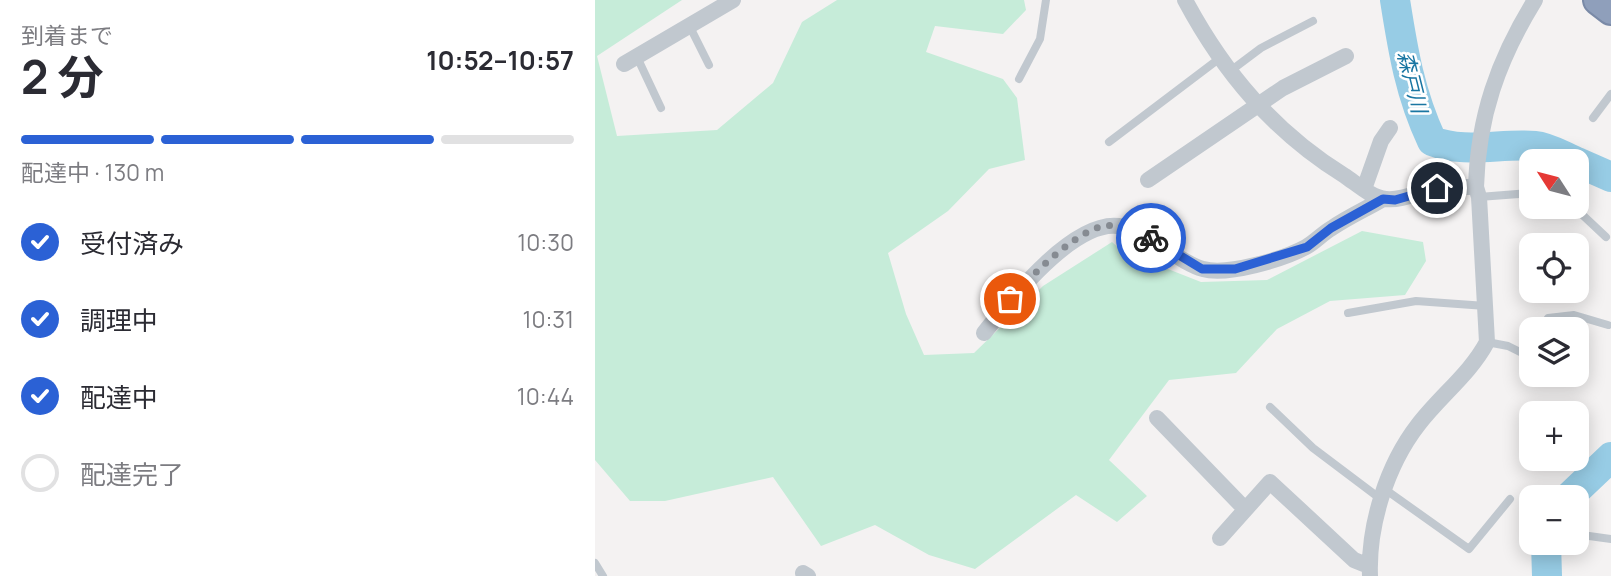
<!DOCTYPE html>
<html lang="ja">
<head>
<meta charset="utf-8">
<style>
  body { margin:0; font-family:Manrope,"Noto Sans JP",sans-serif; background:#f7f7f7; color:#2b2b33; height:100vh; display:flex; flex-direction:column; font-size:26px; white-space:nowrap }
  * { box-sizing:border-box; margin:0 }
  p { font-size:23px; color:#7c7c81 }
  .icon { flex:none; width:38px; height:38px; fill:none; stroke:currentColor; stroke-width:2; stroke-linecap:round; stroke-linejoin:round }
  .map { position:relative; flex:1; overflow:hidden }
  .details { display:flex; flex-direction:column; background:#fff; width:595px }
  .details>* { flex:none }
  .needle { width:46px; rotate:306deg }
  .buttons { position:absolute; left:924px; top:149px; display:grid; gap:14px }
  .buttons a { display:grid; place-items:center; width:70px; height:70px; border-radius:14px; background:#fff; box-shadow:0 4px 18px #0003; font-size:35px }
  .pin { position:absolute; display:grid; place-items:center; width:60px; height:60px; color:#fff; margin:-30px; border:4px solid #fff; border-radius:50%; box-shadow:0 2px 7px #0007 }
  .courier { position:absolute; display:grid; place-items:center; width:70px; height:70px; margin:-35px; border:5px solid #2b61d5; border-radius:50%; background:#fff; color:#222; box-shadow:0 2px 9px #0007 }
  .summary em { font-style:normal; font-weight:700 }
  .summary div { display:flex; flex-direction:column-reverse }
  .summary { display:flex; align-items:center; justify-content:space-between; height:119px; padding:0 21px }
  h1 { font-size:46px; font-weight:700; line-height:52px }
  .bar { display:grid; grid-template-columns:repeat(4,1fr); gap:10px 7px; align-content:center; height:84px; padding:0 21px }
  .bar i { height:9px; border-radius:5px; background:#e1e1e2 }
  .bar .on { background:#2b61d5 }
  .bar p { grid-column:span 4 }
  ol { padding:0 21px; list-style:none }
  li { display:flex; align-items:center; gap:21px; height:77px }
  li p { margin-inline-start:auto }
  li .icon { padding:7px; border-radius:50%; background:#2b61d5; color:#fff; stroke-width:4 }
  li:last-child { color:#7c7c81 }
  li i { width:38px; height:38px; border:4px solid #e1e1e2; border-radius:50% }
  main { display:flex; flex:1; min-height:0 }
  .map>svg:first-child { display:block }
  .green { fill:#c6ecd9 }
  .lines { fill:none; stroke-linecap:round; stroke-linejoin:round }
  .river { stroke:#97cce5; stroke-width:30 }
  .highway-casing { stroke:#7a8aa7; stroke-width:32 }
  .lane { stroke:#c1c8cf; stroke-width:8 }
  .street { stroke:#c1c8cf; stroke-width:16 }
  .highway { stroke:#8f9fbb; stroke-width:28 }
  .done { stroke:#868b92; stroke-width:7; stroke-dasharray:0 12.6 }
  .route { stroke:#2b61d5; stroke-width:9 }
  .labels { text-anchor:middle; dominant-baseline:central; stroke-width:5; stroke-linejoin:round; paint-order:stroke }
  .water-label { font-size:21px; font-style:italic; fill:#1a76a2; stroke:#fff }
</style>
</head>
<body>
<main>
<section class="details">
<div class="summary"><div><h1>2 分</h1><p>到着まで</p></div><em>10:52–10:57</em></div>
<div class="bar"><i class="on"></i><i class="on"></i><i class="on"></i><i></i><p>配達中 · 130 m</p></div>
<ol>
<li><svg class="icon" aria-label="check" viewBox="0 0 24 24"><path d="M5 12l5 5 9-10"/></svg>受付済み<p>10:30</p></li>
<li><svg class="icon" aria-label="check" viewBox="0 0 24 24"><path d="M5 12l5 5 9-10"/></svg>調理中<p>10:31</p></li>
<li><svg class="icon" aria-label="check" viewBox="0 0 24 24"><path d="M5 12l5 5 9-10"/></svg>配達中<p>10:44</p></li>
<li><i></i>配達完了</li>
</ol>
</section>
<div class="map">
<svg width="1016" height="576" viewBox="0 0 1016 576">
  <rect width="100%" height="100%" fill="#f4f2f2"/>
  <path class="green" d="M0,0H87L2,56L22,136L122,130L178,83L207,22L242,0H429L431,10L408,34L340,26L331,52L408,79L422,98L430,160L394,169L353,211L293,253L311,314L329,355L379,353L448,286L517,242L527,251L606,282L672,280L767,231L828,242L831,261L810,295L735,301L682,329L641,373L574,380L514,460L552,496L522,522L481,495L380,569L334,555L280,525L226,546L178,477L70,501H35L0,460Z"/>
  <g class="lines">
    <path class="river" d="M800,0C808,51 815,94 837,141C870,154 906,143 940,146C953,147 968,156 980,161
      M982,162L1016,177
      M974,497L1016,457
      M951,542L952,576"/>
    <defs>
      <path id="highway" d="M1003,0L1016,10"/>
    </defs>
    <use href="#highway" class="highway-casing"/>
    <path class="lane" d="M95,27L114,65
      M42,57L66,108
      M634,72L666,48L718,21
      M424,79L445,39L451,0
      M998,118L1016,94
      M514,142L625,58
      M884,197L936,193
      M978,206L1011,237
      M753,313L821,301L891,306
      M945,329L953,318L979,315L1013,325
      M892,342L913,346L927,353L936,341
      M675,407L718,448L787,500
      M791,490L874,549L915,499
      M987,535L1016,539
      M0,563L8,576"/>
    <path class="street" d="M590,0C629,73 679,132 750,176C762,184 777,198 791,199C809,201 826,190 843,188C856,186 869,187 881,187C883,117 903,60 940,0
      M29,64L138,0
      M553,180L688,88L751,56
      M769,189L786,141L795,128
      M389,333C414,301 482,215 528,227C558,234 584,263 608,269C632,276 689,259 711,247C720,242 728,233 737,228C753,217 771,209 788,199
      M562,418L650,509
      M625,538L675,482L759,560L774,566
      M208,573L213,576
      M775,576C773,525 792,465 823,425C845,396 875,374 892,342L884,197L881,187"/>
    <use href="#highway" class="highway"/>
  </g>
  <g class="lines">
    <path class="done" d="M415,299C436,276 475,237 504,227C521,222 541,230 556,238"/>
    <path class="route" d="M556,238L607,269H640L712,247L736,228L788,199L800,200L842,188"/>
  </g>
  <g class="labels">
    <g class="water-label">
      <text transform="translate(818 82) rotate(76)">森戸川</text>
    </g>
  </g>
</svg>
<div class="buttons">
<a><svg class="needle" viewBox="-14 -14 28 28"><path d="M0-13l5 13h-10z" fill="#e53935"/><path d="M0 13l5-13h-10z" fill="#7c7c81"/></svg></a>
<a><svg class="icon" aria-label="locate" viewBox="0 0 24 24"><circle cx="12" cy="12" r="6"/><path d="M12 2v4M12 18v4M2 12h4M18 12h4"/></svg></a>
<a><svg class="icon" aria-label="layers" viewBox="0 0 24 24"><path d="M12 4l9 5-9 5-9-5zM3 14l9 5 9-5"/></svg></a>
<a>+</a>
<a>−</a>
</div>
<div class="pin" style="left:415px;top:299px;background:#ea580c"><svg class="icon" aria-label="bag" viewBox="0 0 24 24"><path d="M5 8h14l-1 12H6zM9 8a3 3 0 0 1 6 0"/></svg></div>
<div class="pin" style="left:842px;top:188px;background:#1f2937"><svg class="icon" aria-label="home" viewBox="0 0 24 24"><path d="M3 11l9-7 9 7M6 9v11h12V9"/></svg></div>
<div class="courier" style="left:556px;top:238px"><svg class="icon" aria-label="bike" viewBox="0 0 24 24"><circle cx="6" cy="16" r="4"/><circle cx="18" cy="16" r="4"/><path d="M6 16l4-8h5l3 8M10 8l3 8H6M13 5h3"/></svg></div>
</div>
</main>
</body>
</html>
